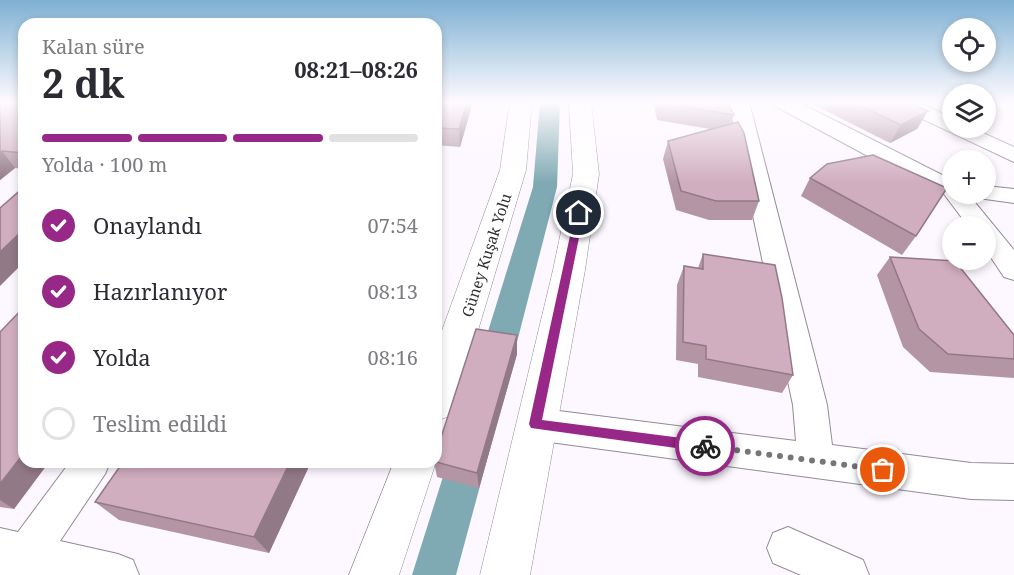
<!DOCTYPE html>
<html lang="tr">
<head>
<meta charset="utf-8">
<style>
  body { margin:0; font-family:"Noto Serif",serif; background:#f2f2f3; color:#2b2b33; height:100vh; display:flex; flex-direction:column; font-size:22px; white-space:nowrap }
  * { box-sizing:border-box; margin:0 }
  p { font-size:20px; color:#7c7c81 }
  .icon { flex:none; width:33px; height:33px; fill:none; stroke:currentColor; stroke-width:2; stroke-linecap:round; stroke-linejoin:round }
  .map { position:relative; flex:1; overflow:hidden }
  .drawer { position:absolute; left:18px; top:18px; width:424px; height:450px; display:flex; flex-direction:column; background:#fff; border-radius:18px; box-shadow:0 3px 9px #0003 }
  .drawer>* { flex:none }
  .fabs { position:absolute; left:942px; top:18px; display:grid; gap:12px }
  .fabs a { display:grid; place-items:center; width:54px; height:54px; border-radius:50%; background:#fff; box-shadow:0 3px 9px #0003; font-size:30px }
  .pin { position:absolute; display:grid; place-items:center; width:51px; height:51px; color:#fff; margin:-26px; border:3px solid #fff; border-radius:50%; box-shadow:0 2px 6px #0007 }
  .courier { position:absolute; display:grid; place-items:center; width:60px; height:60px; margin:-30px; border:4px solid #982887; border-radius:50%; background:#fff; color:#222; box-shadow:0 2px 8px #0007 }
  .summary em { font-style:normal; font-weight:700 }
  .summary div { display:flex; flex-direction:column-reverse }
  .summary { display:flex; align-items:center; justify-content:space-between; height:102px; padding:0 24px }
  h1 { font-size:39px; font-weight:700; line-height:45px }
  .bar { display:grid; grid-template-columns:repeat(4,1fr); gap:9px 6px; align-content:center; height:72px; padding:0 24px }
  .bar i { height:8px; border-radius:4px; background:#e1e1e2 }
  .bar .on { background:#982887 }
  .bar p { grid-column:span 4 }
  ol { padding:0 24px; list-style:none }
  li { display:flex; align-items:center; gap:18px; height:66px }
  li p { margin-inline-start:auto }
  li .icon { padding:6px; border-radius:50%; background:#982887; color:#fff; stroke-width:4 }
  li:last-child { color:#7c7c81 }
  li i { width:33px; height:33px; border:3px solid #e1e1e2; border-radius:50% }
  .map>svg:first-child { display:block }
  .lines { fill:none; stroke-linecap:round; stroke-linejoin:round }
  .canal { fill:#7fa9b3; fill-rule:evenodd }
  .minor-casing { stroke:#938a96; stroke-width:2 }
  .major-casing { stroke:#938a96; stroke-width:1 }
  .minor { fill:#fff; fill-rule:evenodd }
  .major { fill:#fff; fill-rule:evenodd }
  .wall { fill:#b395a4 }
  .shaded-wall { fill:#927986 }
  .building { fill:#d0adbf; stroke:#927986; stroke-width:1.5 }
  .route { fill:#982887 }
  .done { stroke:#78747a; stroke-width:6; stroke-dasharray:0 10.8 }
  .labels { text-anchor:middle; dominant-baseline:central; stroke-width:4.5; stroke-linejoin:round; paint-order:stroke }
  .street-label { font-size:15px; fill:#312e33; stroke:#fff }
</style>
</head>
<body>
<div class="map">
<svg width="1014" height="575" viewBox="0 0 1014 575">
  <rect width="100%" height="100%" fill="#fdf7ff"/>
  <g class="lines">
    <path class="canal" d="M540,102H560L557,187L509,373L504,383L492,387L480,383L475,373L533,187Z
      M472,427L485,433L491,445L456,575H412L453,445L459,433Z"/>
    <defs>
      <path id="minor" d="M729,102H749L827,405L832,445L971,463L1014,464V500L971,499L535,440L523,435L517,424L523,413L535,408L796,441L793,405Z
        M772,102H798L952,180V194H968L1014,250V280L1004,277L986,250V226H968L944,194L903,175L775,106Z
        M892,102H918L952,118V128H972L1014,147V162L895,106Z
        M986,186L1014,189V203L978,198L974,194H986Z
        M70,462H110L105,474L60,541L118,554L133,560L139,575H0V528L18,532Z
        M788,527L863,560L869,575H801L773,563L767,548L773,533Z"/>
      <path id="major" d="M510,102H532L526,170L456,404L450,416L436,421V347L500,170Z
        M569,102H591L599,174L585,270L530,575H480L553,270L573,174Z
        M394,462H436L399,575H349Z"/>
    </defs>
    <use href="#minor" class="minor-casing"/>
    <use href="#major" class="major-casing"/>
    <use href="#minor" class="minor"/>
    <use href="#major" class="major"/>
  </g>
  <path class="wall" d="M0,102H24V169L15,168L0,180Z
    M436,102L471,109L460,147L436,145Z
    M653,102H727L734,115L731,124L759,201L752,220H709L676,210L663,159L668,141L710,129L657,120Z
    M808,102H909L928,111L917,129L890,143Z
    M810,178L916,236L902,255L801,196Z
    M703,254L793,375L782,393L698,377V364L676,360L677,285L684,266L698,268Z
    M890,257L1014,335V378L930,372L903,347L877,275Z
    M0,332L24,462H49L14,509L0,507Z
    M517,335V354L479,488L437,477L434,462H436Z
    M311,462L269,553L119,520L95,502Z"/>
  <path class="shaded-wall" d="M467,102H471V109L460,147L459,129Z
    M928,111L917,129L890,143L901,125Z
    M2,151L15,168L0,180V153Z
    M24,229V262L0,286V252Z
    M517,335V354L479,488L477,473Z
    M24,453V462H49L14,509L0,500V484Z
    M290,462H311L269,553L254,537Z"/>
  <path class="building" d="M0,102H24V153L2,151L0,153Z
    M436,102H467L459,129L436,128Z
    M661,102H727L734,115L661,103Z
    M852,102H909L928,111L901,125Z
    M738,122L744,133L759,201H716L681,191L668,141Z
    M873,155L947,188L916,236L810,178L827,164Z
    M24,187V229L0,252V208Z
    M703,254L775,265L782,298L793,375L706,359V346L683,342L684,266L703,269Z
    M890,257L955,261L1014,335V359L948,354L919,329Z
    M24,307V453L0,484V332Z
    M476,329L517,335L477,473L436,462V453Z
    M123,462H290L254,537L95,502Z"/>
  <linearGradient id="sky" x2="0" y2="1"><stop stop-color="#7eb0d3"/><stop offset="0.56" stop-color="#fefbff"/><stop offset="1" stop-color="#fefbff" stop-opacity="0"/></linearGradient>
  <rect width="1014" height="183" fill="url(#sky)"/>
  <path class="route" d="M579,210L584,213L542,420L705,441L711,446L709,450L705,452L531,428L529,424L575,213Z"/>
  <g class="lines">
    <path class="done" d="M705,446L883,470"/>
  </g>
  <g class="labels">
    <g class="street-label">
      <text transform="translate(486 255) rotate(-72)">Güney Kuşak Yolu</text>
    </g>
  </g>
</svg>
<div class="fabs">
<a><svg class="icon" aria-label="locate" viewBox="0 0 24 24"><circle cx="12" cy="12" r="6"/><path d="M12 2v4M12 18v4M2 12h4M18 12h4"/></svg></a>
<a><svg class="icon" aria-label="layers" viewBox="0 0 24 24"><path d="M12 4l9 5-9 5-9-5zM3 14l9 5 9-5"/></svg></a>
<a>+</a>
<a>−</a>
</div>
<div class="pin" style="left:883px;top:470px;background:#ea580c"><svg class="icon" aria-label="bag" viewBox="0 0 24 24"><path d="M5 8h14l-1 12H6zM9 8a3 3 0 0 1 6 0"/></svg></div>
<div class="pin" style="left:579px;top:213px;background:#1f2937"><svg class="icon" aria-label="home" viewBox="0 0 24 24"><path d="M3 11l9-7 9 7M6 9v11h12V9"/></svg></div>
<div class="courier" style="left:705px;top:446px"><svg class="icon" aria-label="bike" viewBox="0 0 24 24"><circle cx="6" cy="16" r="4"/><circle cx="18" cy="16" r="4"/><path d="M6 16l4-8h5l3 8M10 8l3 8H6M13 5h3"/></svg></div>
<section class="drawer">
<div class="summary"><div><h1>2 dk</h1><p>Kalan süre</p></div><em>08:21–08:26</em></div>
<div class="bar"><i class="on"></i><i class="on"></i><i class="on"></i><i></i><p>Yolda · 100 m</p></div>
<ol>
<li><svg class="icon" aria-label="check" viewBox="0 0 24 24"><path d="M5 12l5 5 9-10"/></svg>Onaylandı<p>07:54</p></li>
<li><svg class="icon" aria-label="check" viewBox="0 0 24 24"><path d="M5 12l5 5 9-10"/></svg>Hazırlanıyor<p>08:13</p></li>
<li><svg class="icon" aria-label="check" viewBox="0 0 24 24"><path d="M5 12l5 5 9-10"/></svg>Yolda<p>08:16</p></li>
<li><i></i>Teslim edildi</li>
</ol>
</section>
</div>
</body>
</html>
